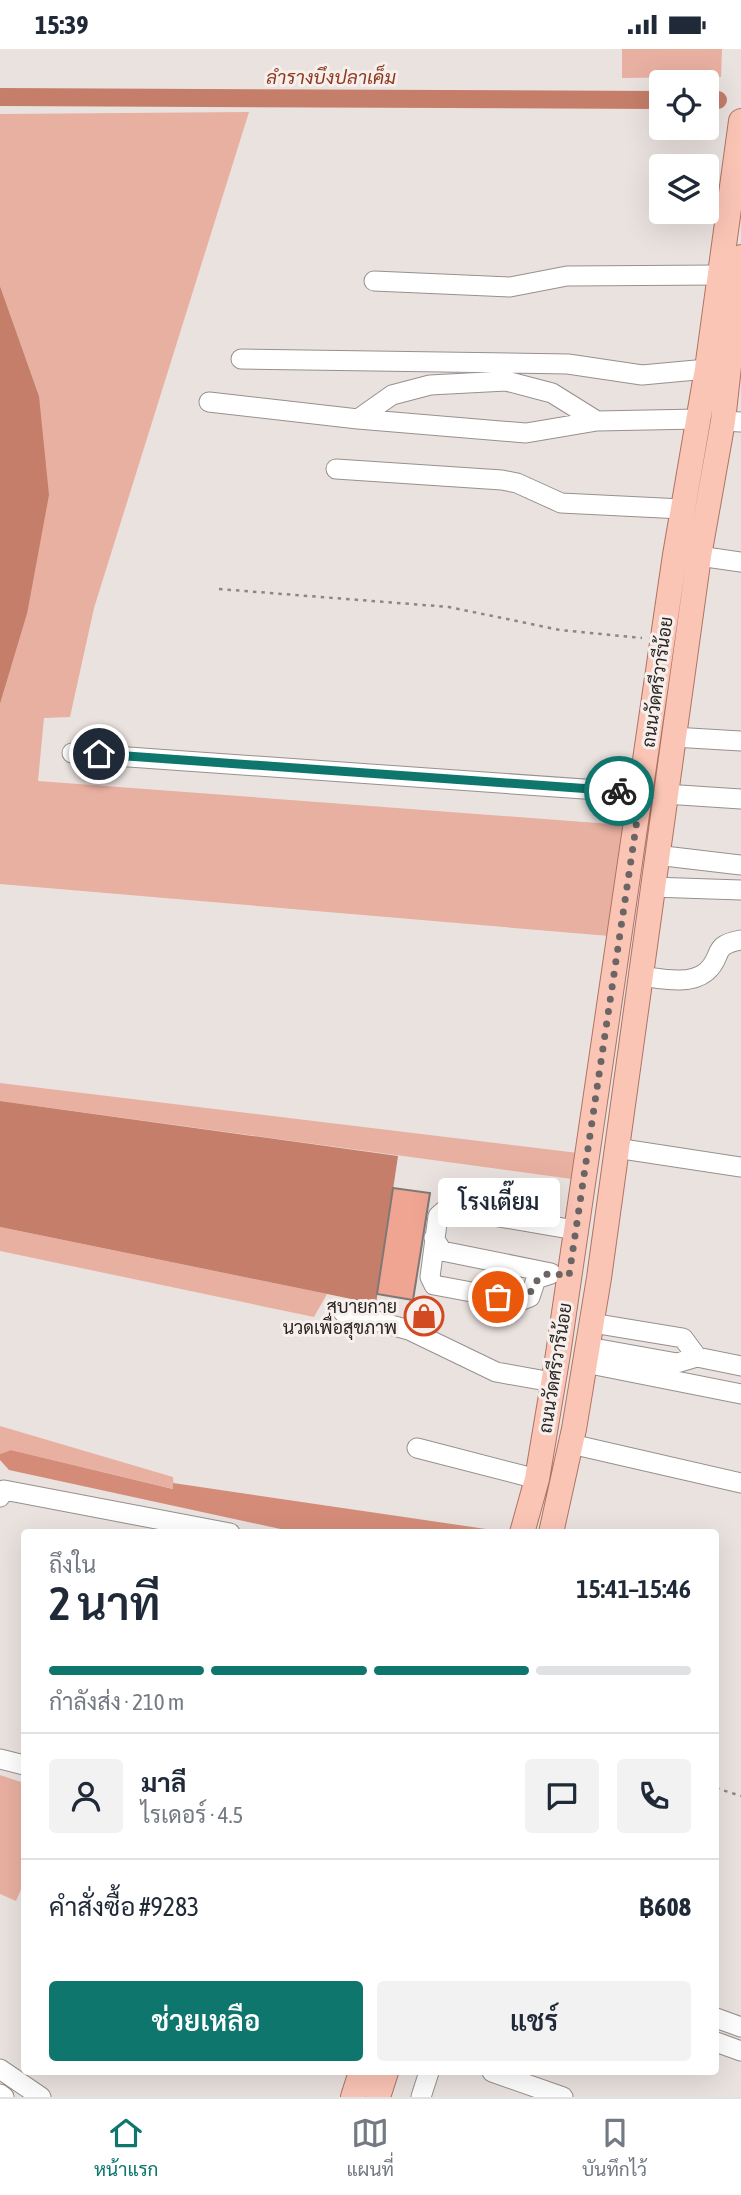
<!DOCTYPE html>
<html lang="th">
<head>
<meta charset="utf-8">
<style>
  body { margin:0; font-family:"Asap Condensed",Sarabun,sans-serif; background:#f2f2f3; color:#1f2937; height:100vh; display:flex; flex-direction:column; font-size:26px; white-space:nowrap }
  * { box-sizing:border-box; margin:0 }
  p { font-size:23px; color:#747a83 }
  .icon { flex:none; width:38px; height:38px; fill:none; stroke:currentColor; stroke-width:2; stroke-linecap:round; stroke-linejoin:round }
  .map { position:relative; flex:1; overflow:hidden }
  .drawer { position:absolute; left:21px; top:1480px; width:698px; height:546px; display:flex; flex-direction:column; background:#fff; border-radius:7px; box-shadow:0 7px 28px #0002 }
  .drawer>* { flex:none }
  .fabs { position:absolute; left:649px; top:21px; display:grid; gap:14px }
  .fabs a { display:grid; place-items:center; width:70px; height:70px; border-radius:7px; background:#fff; box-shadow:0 7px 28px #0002; font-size:35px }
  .pin { position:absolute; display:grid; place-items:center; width:60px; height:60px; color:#fff; margin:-30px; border:4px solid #fff; border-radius:50%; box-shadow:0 2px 7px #0007 }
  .courier { position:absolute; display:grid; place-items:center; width:70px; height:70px; margin:-35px; border:5px solid #0f766e; border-radius:50%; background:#fff; color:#222; box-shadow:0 2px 9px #0007 }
  .bubble { position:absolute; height:49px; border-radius:7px; background:#fff; box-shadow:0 7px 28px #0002; font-size:23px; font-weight:600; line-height:49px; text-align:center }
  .overview em { font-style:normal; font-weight:600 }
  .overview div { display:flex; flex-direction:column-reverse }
  .overview { display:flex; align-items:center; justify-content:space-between; height:119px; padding:0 28px }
  h1 { font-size:46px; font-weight:600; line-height:52px }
  .bar { display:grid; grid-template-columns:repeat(4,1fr); gap:10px 7px; align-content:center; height:84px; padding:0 28px }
  .bar i { height:9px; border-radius:5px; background:#e0e1e3 }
  .bar .on { background:#0f766e }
  .bar p { grid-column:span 4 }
  .line { display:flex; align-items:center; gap:18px; padding:0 28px; border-top:2px solid #e0e1e3 }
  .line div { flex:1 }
  .round { display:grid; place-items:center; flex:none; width:74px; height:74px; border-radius:7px; background:#f2f2f3 }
  .primary-button { display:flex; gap:14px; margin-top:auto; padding:14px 28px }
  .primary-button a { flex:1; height:80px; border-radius:7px; background:#0f766e; color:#fff; font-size:28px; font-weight:600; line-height:80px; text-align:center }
  .primary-button a+a { background:#f2f2f3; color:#1f2937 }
  .status { display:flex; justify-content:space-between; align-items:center; height:49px; padding:0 35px; background:#fff; direction:ltr }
  .status svg { height:19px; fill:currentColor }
  .tab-bar { display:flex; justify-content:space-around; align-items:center; height:98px; border-top:2px solid #e0e1e3; background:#fff; font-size:19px; color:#747a83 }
  .tab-bar a { display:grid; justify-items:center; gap:4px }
  .tab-bar .on { color:#0f766e }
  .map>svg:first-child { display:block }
  .green { fill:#e8b0a1 }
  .forest { fill:#d48c79 }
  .water { fill:#c57e6a }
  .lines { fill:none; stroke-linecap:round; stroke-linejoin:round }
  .canal { stroke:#c57e6a; stroke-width:18 }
  .building { fill:#efa591; stroke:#807876; stroke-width:2 }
  .minor-casing { stroke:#97908d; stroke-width:21 }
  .major-casing { stroke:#af7363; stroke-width:26 }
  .path { stroke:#8c8684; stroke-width:2.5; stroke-dasharray:3.5 5; stroke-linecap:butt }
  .minor { stroke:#fff; stroke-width:19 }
  .major { stroke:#fbc5b6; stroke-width:24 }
  .done { stroke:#6b6665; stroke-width:7; stroke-dasharray:0 12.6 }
  .route { stroke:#0f766e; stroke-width:9 }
  .labels { text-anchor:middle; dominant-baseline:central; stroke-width:6; stroke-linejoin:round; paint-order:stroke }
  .street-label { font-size:18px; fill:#272423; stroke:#f7efec }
  .poi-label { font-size:18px; fill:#272423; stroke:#f7efec; text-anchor:end }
  .water-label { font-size:19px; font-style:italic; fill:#8e3820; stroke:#f7efec }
</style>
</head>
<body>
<div class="status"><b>15:39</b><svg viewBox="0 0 49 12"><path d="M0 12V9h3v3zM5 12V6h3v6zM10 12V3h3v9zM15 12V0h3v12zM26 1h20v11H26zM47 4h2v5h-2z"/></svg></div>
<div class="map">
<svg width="741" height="2048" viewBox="0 0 741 2048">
  <rect width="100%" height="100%" fill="#eae2df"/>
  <path class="green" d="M622,0H722L721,28L622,29Z
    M249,63L94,559L70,668L44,669L38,732L624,776L609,887L0,835V655L27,565L39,347L0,237V65Z
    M0,1034L578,1104L572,1130L0,1052Z
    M0,1178L327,1245L314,1268L0,1202Z
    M0,1377L173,1428L174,1440L11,1401L0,1405Z
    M0,1726L24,1734V1834L16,1852L0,1845Z"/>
  <path class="forest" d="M11,1401L173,1440V1434L513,1484H299L9,1421L0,1411V1405Z"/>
  <path class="water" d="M0,237L39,347L49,446L27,565L0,655Z
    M0,1052L398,1107L376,1255L0,1178Z"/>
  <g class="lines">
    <path class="canal" d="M0,48L662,51
      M707,51H718"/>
  </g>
  <path class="building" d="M393,1139L430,1144L413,1251L377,1245Z"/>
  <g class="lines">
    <defs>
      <path id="minor" d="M374,232L510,238L567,227L719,226
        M241,310L568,315L642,326L707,320
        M209,353L358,370L526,384L597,372L698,370
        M358,370L392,346L430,336L506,332L552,344L597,372
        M723,372L741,373
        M336,420L502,431L517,434L561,454L682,460
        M699,507L741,513
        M673,688L741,692
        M72,704L641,744
        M665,745L741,750
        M656,806L741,816
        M651,838L741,841
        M639,927C658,929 689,937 706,923C724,908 710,896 741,891
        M616,1099L741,1118
        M434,1189L442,1202L551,1224
        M551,1225L536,1230L530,1248L520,1252L434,1236L430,1228L438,1167L445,1161L453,1160L575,1181
        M343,1263L409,1281L496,1323L552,1333
        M592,1274L683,1289L697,1308
        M588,1298L677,1314L697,1308L741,1317
        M585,1314L741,1345
        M571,1395L741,1434
        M417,1399L537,1430
        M0,1448L4,1441L230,1484
        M0,1710L24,1716
        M716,1969L741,1978
        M716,1993L741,2002
        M0,2020L41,2048
        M492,2023L563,2048
        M0,2045L4,2048
        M421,2048L429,2023"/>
      <path id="major" d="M522,1484L537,1430L558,1305L675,506L707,320L741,72
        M551,1484L574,1380L599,1229L699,507L723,372L741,208
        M353,2048L361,2023
        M378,2048L386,2023"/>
    </defs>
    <use href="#minor" class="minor-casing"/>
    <use href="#major" class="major-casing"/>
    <path class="path" d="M219,540L449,558L560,581L642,589
      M716,1739L741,1747"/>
    <use href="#minor" class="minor"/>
    <use href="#major" class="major"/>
  </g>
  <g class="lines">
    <path class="done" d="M498,1248L526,1251L539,1228L551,1224L569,1227L641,744L619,742"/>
    <path class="route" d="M99,705L619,742"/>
  </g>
  <defs>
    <symbol id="shop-ring" viewBox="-11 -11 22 22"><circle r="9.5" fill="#f7efec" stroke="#d24a22" stroke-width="1.5"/><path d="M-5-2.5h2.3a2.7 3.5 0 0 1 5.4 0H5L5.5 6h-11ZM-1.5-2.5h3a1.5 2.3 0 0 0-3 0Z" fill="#d24a22"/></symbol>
  </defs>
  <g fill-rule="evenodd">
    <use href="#shop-ring" x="402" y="1245" width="44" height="44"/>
  </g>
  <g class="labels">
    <g class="street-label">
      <text transform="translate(657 633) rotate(-82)">ถนนวัดศรีวารีน้อย</text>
      <text transform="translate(555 1319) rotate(-81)">ถนนวัดศรีวารีน้อย</text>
    </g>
    <g class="poi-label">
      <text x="397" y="1257">สบายกาย<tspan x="397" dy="21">นวดเพื่อสุขภาพ</tspan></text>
    </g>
    <g class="water-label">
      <text x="331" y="28">ลำรางบึงปลาเค็ม</text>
    </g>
  </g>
</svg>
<div class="fabs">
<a><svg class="icon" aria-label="locate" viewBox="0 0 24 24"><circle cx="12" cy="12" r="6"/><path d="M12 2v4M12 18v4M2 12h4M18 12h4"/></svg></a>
<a><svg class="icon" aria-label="layers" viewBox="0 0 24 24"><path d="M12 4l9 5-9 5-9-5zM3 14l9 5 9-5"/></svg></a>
</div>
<div class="pin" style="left:498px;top:1248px;background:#ea580c"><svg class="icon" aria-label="bag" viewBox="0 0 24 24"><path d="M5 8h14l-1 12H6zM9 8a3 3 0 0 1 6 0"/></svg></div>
<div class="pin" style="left:99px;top:705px;background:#1f2937"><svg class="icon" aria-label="home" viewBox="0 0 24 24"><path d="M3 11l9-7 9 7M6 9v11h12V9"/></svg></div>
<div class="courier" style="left:619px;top:742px"><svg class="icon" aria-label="bike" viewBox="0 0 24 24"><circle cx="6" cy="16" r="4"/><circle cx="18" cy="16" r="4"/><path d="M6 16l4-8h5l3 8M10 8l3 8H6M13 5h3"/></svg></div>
<div class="bubble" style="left:438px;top:1129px;width:122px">โรงเตี๊ยม</div>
<section class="drawer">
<div class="overview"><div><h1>2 นาที</h1><p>ถึงใน</p></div><em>15:41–15:46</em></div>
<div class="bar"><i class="on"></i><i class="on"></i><i class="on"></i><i></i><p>กำลังส่ง · 210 m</p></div>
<div class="line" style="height:126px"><a class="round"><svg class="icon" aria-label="person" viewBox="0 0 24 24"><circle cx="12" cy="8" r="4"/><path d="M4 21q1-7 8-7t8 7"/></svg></a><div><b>มาลี</b><p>ไรเดอร์ · 4.5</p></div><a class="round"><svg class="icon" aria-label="chat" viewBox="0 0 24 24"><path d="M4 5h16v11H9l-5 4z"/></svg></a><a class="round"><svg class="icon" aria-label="phone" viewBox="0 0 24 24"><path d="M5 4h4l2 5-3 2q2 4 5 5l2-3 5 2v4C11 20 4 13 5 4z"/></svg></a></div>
<div class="line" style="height:91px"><div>คำสั่งซื้อ #9283</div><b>฿608</b></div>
<div class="primary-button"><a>ช่วยเหลือ</a><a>แชร์</a></div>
</section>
</div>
<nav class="tab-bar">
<a class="on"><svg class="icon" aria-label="home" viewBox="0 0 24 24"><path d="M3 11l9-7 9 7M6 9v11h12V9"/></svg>หน้าแรก</a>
<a><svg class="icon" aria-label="map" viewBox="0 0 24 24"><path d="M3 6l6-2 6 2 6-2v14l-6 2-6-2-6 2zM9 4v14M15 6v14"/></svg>แผนที่</a>
<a><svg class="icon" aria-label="saved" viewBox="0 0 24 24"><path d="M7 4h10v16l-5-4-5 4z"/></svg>บันทึกไว้</a>
</nav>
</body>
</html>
